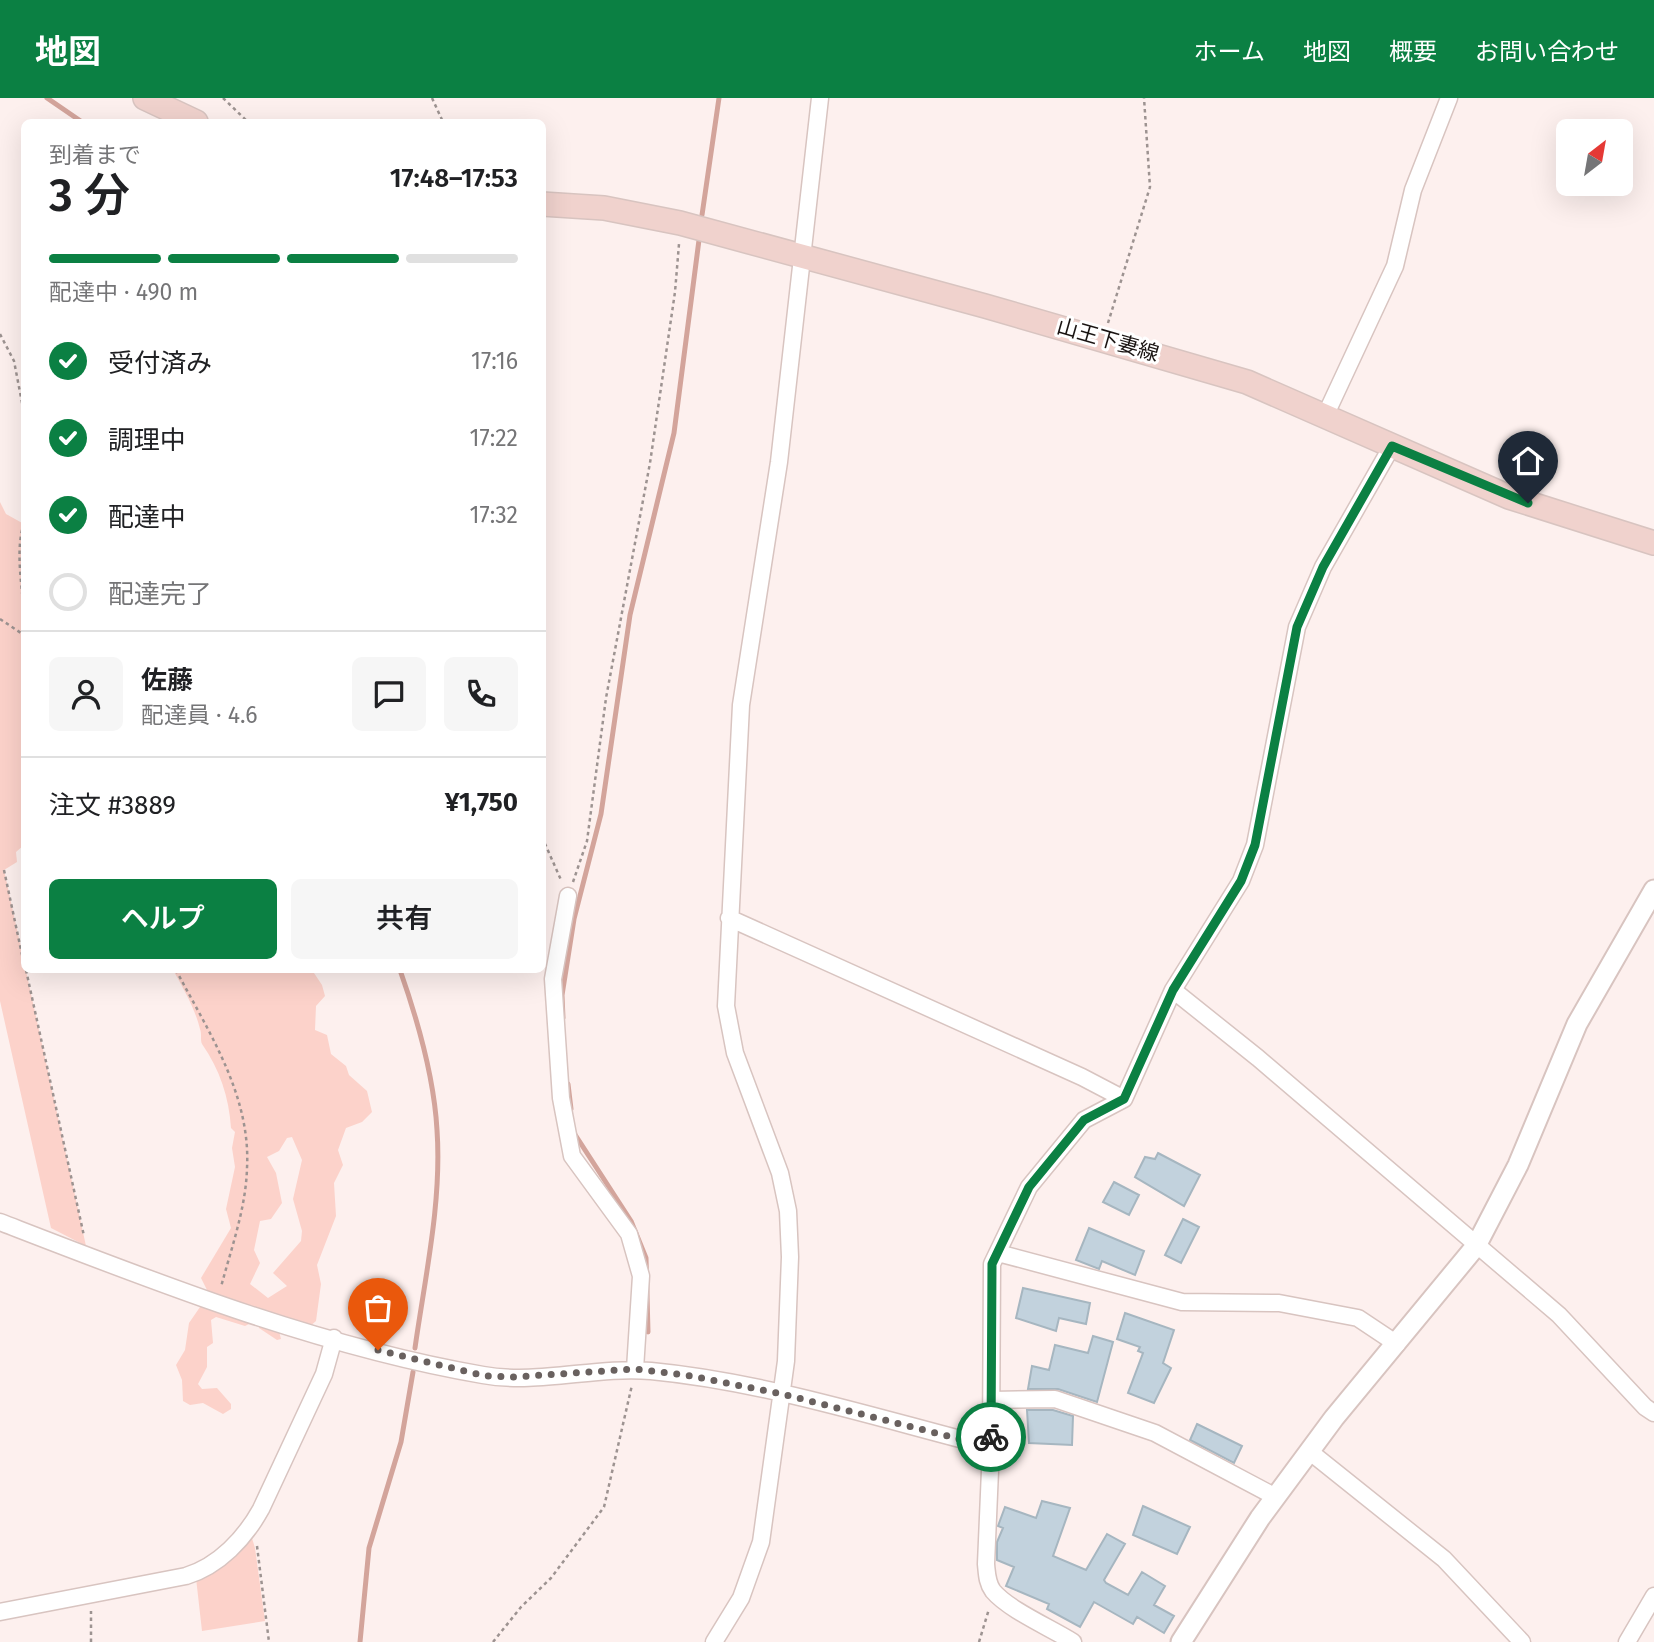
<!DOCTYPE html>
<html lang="ja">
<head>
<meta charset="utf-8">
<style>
  body { margin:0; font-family:"Fira Sans","Noto Sans JP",sans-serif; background:#f6f6f6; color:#202124; height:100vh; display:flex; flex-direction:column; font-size:26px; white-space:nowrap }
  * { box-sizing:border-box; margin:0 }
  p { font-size:23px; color:#757577 }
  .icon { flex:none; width:38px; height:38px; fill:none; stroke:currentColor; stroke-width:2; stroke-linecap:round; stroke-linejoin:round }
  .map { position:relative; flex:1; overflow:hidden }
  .sheet { position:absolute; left:21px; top:21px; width:525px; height:854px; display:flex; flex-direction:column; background:#fff; border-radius:10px; box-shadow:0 7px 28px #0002 }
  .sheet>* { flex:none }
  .needle { width:46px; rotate:31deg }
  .fabs { position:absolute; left:1556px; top:21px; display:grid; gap:14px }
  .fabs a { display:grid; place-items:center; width:77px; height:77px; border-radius:10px; background:#fff; box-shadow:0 7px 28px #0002; font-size:35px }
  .pin { position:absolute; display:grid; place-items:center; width:60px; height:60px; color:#fff; margin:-72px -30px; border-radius:50% 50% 50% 0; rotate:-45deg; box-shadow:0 0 7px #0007 }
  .pin .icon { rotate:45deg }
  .courier { position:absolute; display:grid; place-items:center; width:70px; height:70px; margin:-35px; border:5px solid #0b8043; border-radius:50%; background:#fff; color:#222; box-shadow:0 2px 9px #0007 }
  .overview em { font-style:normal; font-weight:600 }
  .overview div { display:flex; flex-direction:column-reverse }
  .overview { display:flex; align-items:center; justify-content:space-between; height:119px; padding:0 28px }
  h1 { font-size:46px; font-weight:600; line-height:52px }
  .bar { display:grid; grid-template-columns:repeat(4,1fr); gap:10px 7px; align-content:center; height:84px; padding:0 28px }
  .bar i { height:9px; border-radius:5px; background:#e0e0e0 }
  .bar .current { background:#0b8043 }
  .bar p { grid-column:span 4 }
  .line { display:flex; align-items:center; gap:18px; padding:0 28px; border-top:2px solid #e0e0e0 }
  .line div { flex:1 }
  .round { display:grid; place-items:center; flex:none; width:74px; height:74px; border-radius:10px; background:#f6f6f6 }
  ol { padding:0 28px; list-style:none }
  li { display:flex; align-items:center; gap:21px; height:77px }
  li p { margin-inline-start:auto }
  li .icon { padding:7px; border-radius:50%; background:#0b8043; color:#fff; stroke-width:4 }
  li:last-child { color:#757577 }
  li i { width:38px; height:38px; border:4px solid #e0e0e0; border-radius:50% }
  .button { display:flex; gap:14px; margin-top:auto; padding:14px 28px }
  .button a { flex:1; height:80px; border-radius:10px; background:#0b8043; color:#fff; font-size:28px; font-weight:600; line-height:80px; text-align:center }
  .button a+a { background:#f6f6f6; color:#202124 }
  header { display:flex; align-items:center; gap:42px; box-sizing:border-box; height:98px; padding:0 35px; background:#0b8043; color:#fff }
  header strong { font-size:33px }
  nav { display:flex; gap:38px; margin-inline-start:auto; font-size:24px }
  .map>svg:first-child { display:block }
  .green { fill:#fcd2ca; fill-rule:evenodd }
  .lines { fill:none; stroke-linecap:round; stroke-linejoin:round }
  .stream { stroke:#d3a49b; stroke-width:5 }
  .building { fill:#c2d2dd; stroke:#a6b6c0; stroke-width:2 }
  .minor-casing { stroke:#d8c4c0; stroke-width:19 }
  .tertiary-casing { stroke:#d8c4c0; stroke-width:23 }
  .secondary-casing { stroke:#d8c4c0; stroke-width:26 }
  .path { stroke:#9d9391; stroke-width:2.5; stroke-dasharray:3.5 3.5; stroke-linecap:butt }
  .minor { stroke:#fff; stroke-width:16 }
  .tertiary { stroke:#fff; stroke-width:19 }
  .secondary { stroke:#f0d2cd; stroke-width:23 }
  .done { stroke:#69615f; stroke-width:7; stroke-dasharray:0 12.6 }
  .route { stroke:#0b8043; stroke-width:9 }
  .labels { text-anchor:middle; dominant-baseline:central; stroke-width:6; stroke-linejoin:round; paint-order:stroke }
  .street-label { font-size:21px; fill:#1a1412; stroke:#fff }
</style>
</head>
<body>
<header>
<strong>地図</strong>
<nav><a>ホーム</a><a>地図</a><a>概要</a><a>お問い合わせ</a></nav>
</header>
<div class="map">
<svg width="1654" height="1544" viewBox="0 0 1654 1544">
  <rect width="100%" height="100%" fill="#fdf0ee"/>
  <path class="green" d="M0,404L6,416L24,426V747L16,754L17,764L4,772L86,1148L51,1130L0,903Z
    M173,872H312L322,887L325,898L316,908L315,932L327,937L331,956L346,968L349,977L367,993L372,1014L362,1024L346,1030L338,1052L343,1067L334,1085L336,1118L317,1167L321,1186L316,1223L308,1230L278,1229L281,1241L277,1242L259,1230V1222L249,1219V1226L245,1228L216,1219L211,1222L213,1245L207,1249V1269L198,1286L202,1291L217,1290L231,1306V1311L223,1316L203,1305L190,1307L183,1303L182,1282L176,1267L185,1252L189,1225L209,1196L201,1180L231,1130L226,1111L235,1069L232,1050L235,1034L231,1030C229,999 220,972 202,946C200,942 202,936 200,931C195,910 183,890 173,872ZM292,1039L302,1062L293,1101L302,1133L301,1143L273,1175L287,1188L268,1200L250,1186L260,1165L254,1152L260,1123L271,1121L282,1105L276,1075L267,1059L279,1053L287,1040Z
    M251,1437L255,1450L265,1523L202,1533L196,1480Z"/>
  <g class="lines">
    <path class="stream" d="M47,0L82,24
      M702,117L719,0
      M400,872C418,923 434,978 437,1032C442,1104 425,1179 415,1250
      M563,920L562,897L574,821L601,716L630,517L674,335L699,142
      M568,986L571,1011
      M574,1035L631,1123L646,1160L648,1234
      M360,1544L369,1450L401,1344L413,1274"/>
  </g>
  <path class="building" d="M1158,1055L1200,1077L1184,1108L1135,1079L1145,1059L1155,1061Z
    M1114,1084L1139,1097L1129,1117L1103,1104Z
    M1183,1121L1199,1129L1181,1165L1165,1157Z
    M1089,1130L1144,1153L1135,1177L1102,1163L1099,1171L1076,1162Z
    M1023,1190L1090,1205L1086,1226L1059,1220L1056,1233L1016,1220Z
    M1125,1215L1174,1232L1163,1265L1171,1270L1154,1305L1128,1295L1143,1255L1138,1253L1140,1249L1117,1241Z
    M1093,1238L1113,1244L1097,1304L1058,1291H1028L1032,1268L1049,1272L1055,1247L1088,1255Z
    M1027,1312H1053L1073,1318L1072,1347L1029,1345Z
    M1197,1326L1242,1348L1234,1365L1190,1342Z
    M1042,1403L1070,1410L1053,1458L1086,1472L1107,1436L1125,1446L1104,1482L1106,1485L1128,1497L1142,1474L1165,1488L1154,1507L1174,1518L1164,1535L1137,1519L1133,1526L1094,1504L1080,1529L1047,1511L1049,1506L1006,1488L1014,1469L997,1462V1444L1003,1430L998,1428L1005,1409L1036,1420Z
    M1143,1408L1190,1429L1177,1456L1133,1437Z"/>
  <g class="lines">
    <defs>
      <path id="minor" d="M1326,316L1395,168L1413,92L1449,0
        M568,798L553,881L561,1000L572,1058L629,1136L641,1178L635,1271
        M729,820L1082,979L1124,1001
        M1173,892L1258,960L1559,1217L1645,1309L1654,1315
        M0,1124C155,1184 319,1249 483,1277C538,1287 596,1268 651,1273C766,1284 880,1321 991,1349
        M998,1155L1182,1204L1279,1205L1358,1220L1397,1246
        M992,1302L1055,1301L1155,1335L1276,1399
        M1309,1353L1444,1461L1522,1544
        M0,1514L186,1478C219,1468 245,1440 261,1411L324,1276L334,1240
        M714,1544L741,1500L761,1444L786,1263L790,1159L788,1113L780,1075L735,955L726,908L741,607L779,364L820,0
        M1073,1544C1051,1530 1009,1512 993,1493C987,1485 987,1476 986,1466L991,1349L992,1166L1029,1089L1084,1022L1124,1001L1173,892L1241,783L1255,747L1297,529L1323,469L1392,348
        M1627,1544L1654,1498"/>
      <path id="tertiary" d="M1181,1544L1260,1420L1334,1320L1476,1148L1518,1067L1577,926L1654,792"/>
      <path id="secondary" d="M145,0L196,24
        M542,106L604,110L680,125L985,208L1247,284L1509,399L1654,445"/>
    </defs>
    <use href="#minor" class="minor-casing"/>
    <use href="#tertiary" class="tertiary-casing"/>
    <use href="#secondary" class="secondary-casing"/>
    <path class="path" d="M223,0L248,24
      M432,0L443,24
      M1108,225L1150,89L1144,0
      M0,236L14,263L24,315
      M24,425C15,452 22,486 24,516
      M0,521L24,537
      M542,739L561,782
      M4,772L24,866
      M573,784L587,743L606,600L650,365L675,194L679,146
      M26,872L84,1138
      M176,872C208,933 251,997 247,1070C246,1110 231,1151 221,1189
      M257,1448L269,1544
      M91,1544V1513
      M493,1544L521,1509L551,1480L604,1409L632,1287
      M979,1544L989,1511"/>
    <use href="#minor" class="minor"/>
    <use href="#tertiary" class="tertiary"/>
    <use href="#secondary" class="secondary"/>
  </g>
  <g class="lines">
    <path class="done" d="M378,1252L485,1278L513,1279L635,1271L686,1277L782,1296L991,1349V1339"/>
    <path class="route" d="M991,1339L992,1166L1029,1089L1084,1022L1124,1001L1173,892L1241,783L1255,747L1297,529L1323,469L1392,348L1528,405"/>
  </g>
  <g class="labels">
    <g class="street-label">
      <text transform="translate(1108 242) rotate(16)">山王下妻線</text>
    </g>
  </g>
</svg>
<div class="fabs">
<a><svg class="needle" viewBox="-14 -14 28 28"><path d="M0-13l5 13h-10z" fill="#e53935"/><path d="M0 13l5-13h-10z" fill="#757577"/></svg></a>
</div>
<div class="pin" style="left:378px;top:1252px;background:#ea580c"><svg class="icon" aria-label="bag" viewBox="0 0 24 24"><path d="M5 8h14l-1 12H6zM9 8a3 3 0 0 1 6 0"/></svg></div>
<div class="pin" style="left:1528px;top:405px;background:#1f2937"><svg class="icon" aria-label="home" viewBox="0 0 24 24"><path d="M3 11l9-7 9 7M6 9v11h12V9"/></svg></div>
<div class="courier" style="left:991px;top:1339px"><svg class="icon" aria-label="bike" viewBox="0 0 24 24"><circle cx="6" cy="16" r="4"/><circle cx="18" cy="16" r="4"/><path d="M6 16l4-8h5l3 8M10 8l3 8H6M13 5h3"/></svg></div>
<section class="sheet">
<div class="overview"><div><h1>3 分</h1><p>到着まで</p></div><em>17:48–17:53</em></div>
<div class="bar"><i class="current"></i><i class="current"></i><i class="current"></i><i></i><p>配達中 · 490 m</p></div>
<ol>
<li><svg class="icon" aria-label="check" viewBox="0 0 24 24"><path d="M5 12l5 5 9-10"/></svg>受付済み<p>17:16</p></li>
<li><svg class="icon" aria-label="check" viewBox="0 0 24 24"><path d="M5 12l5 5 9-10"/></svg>調理中<p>17:22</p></li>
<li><svg class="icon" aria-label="check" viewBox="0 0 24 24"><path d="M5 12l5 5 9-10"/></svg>配達中<p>17:32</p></li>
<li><i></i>配達完了</li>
</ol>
<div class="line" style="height:126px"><a class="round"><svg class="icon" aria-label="person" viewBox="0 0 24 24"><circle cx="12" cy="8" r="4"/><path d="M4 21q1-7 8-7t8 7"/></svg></a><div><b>佐藤</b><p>配達員 · 4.6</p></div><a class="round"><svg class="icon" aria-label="chat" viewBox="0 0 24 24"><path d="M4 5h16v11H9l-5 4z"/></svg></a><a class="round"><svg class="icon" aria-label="phone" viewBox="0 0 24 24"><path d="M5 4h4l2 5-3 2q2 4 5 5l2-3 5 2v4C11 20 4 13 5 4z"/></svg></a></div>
<div class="line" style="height:91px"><div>注文 #3889</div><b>¥1,750</b></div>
<div class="button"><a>ヘルプ</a><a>共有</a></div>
</section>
</div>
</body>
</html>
